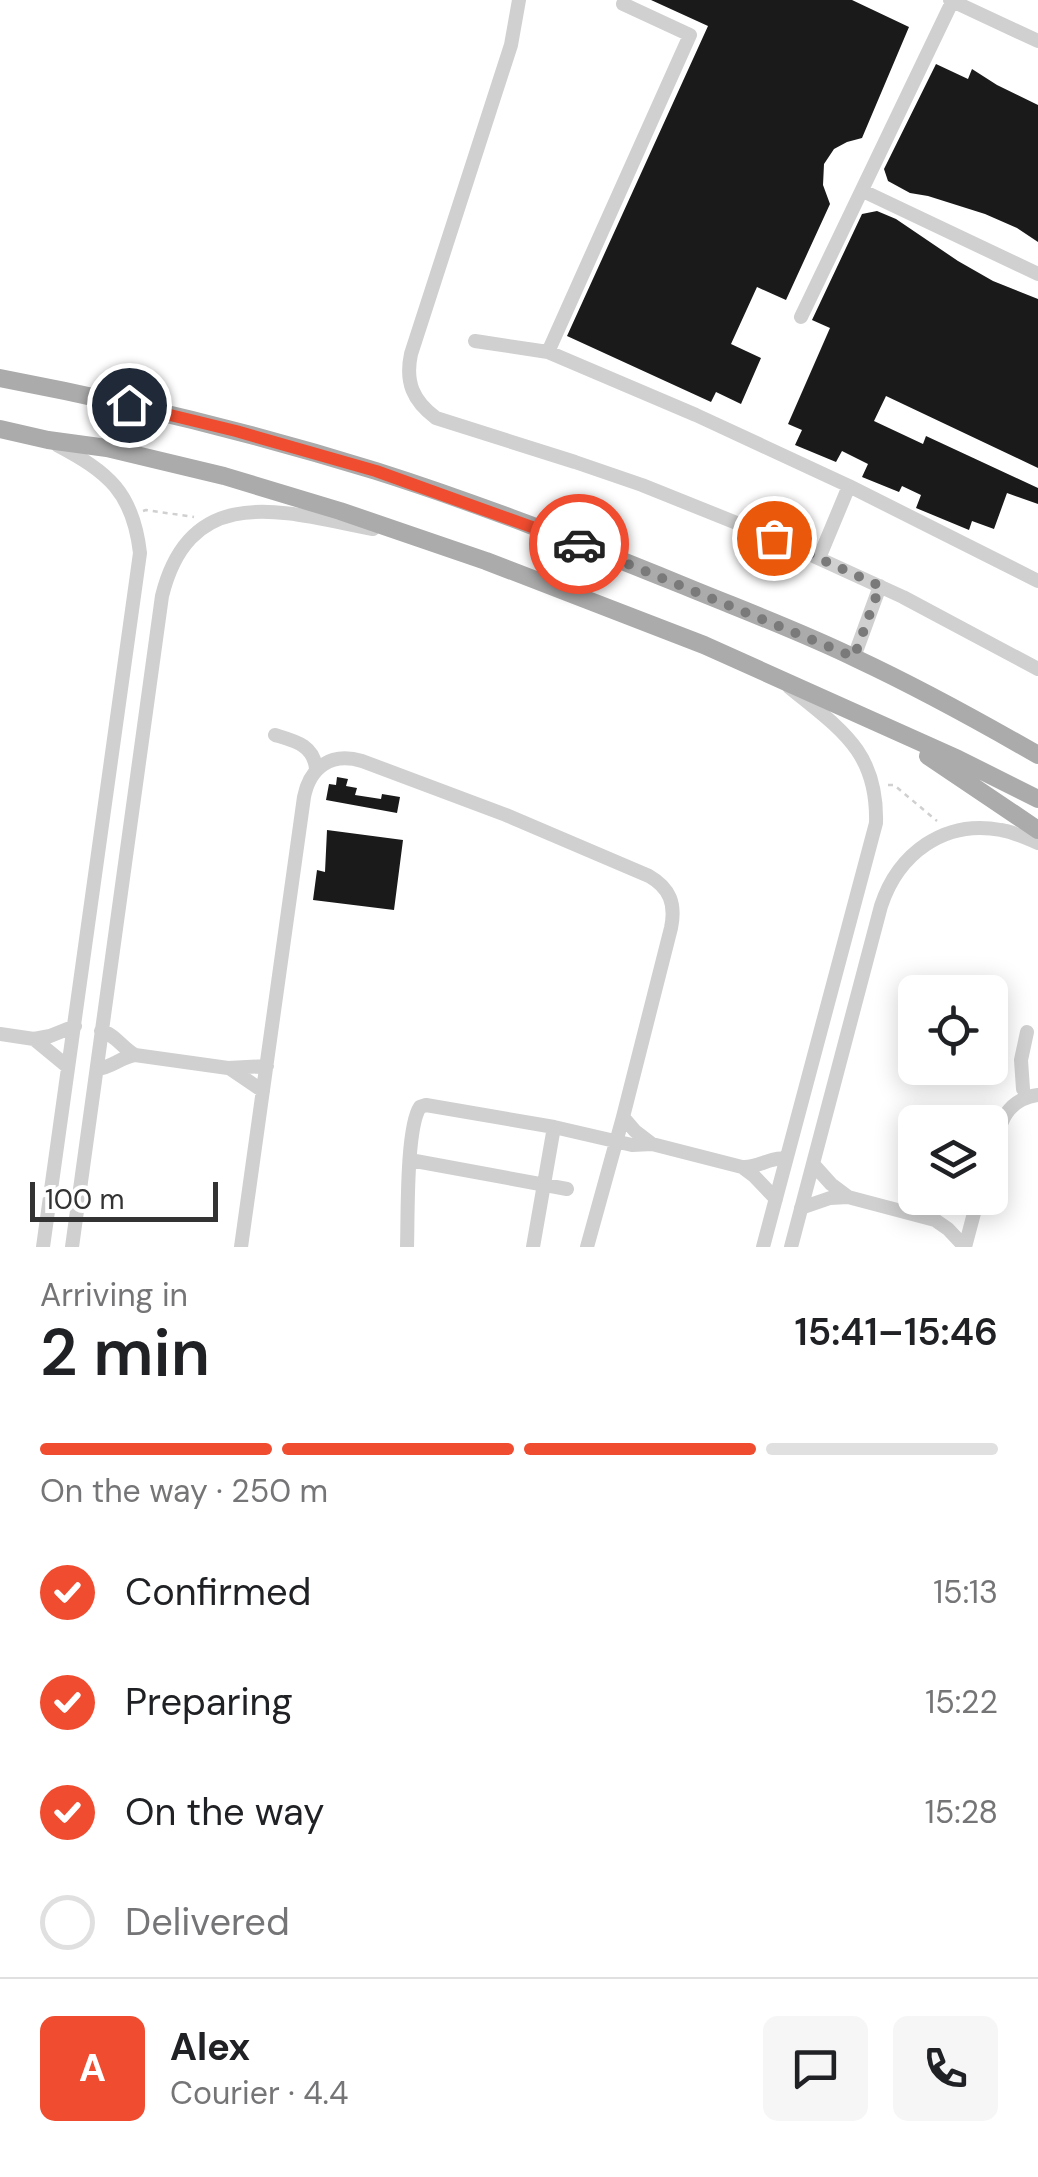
<!DOCTYPE html>
<html lang="en">
<head>
<meta charset="utf-8">
<style>
  body { margin:0; font-family:"DM Sans",sans-serif; background:#f6f6f6; color:#202124; height:100vh; display:flex; flex-direction:column; font-size:38px; white-space:nowrap }
  * { box-sizing:border-box; margin:0 }
  p { font-size:32px; color:#757577 }
  .icon { flex:none; width:55px; height:55px; fill:none; stroke:currentColor; stroke-width:2; stroke-linecap:round; stroke-linejoin:round }
  .map { position:relative; height:1247px; overflow:hidden }
  .drawer { display:flex; flex-direction:column; background:#fff; flex:1 }
  .drawer>* { flex:none }
  .fabs { position:absolute; left:898px; top:975px; display:grid; gap:20px }
  .fabs a { display:grid; place-items:center; width:110px; height:110px; border-radius:15px; background:#fff; box-shadow:0 5px 25px #0003; font-size:50px }
  .scale { position:absolute; left:30px; bottom:25px; width:188px; box-sizing:border-box; padding-left:10px; border:5px solid #333; border-top:0; font-size:28px; line-height:35px; white-space:nowrap; color:#333; -webkit-text-stroke:8px #fff; paint-order:stroke }
  .pin { position:absolute; display:grid; place-items:center; width:85px; height:85px; color:#fff; margin:-42px; border:5px solid #fff; border-radius:50%; box-shadow:0 2px 10px #0007 }
  .courier { position:absolute; display:grid; place-items:center; width:100px; height:100px; margin:-50px; border:8px solid #f04c2f; border-radius:50%; background:#fff; color:#222; box-shadow:0 2px 12px #0007 }
  .head em { font-style:normal; font-weight:600 }
  .head div { display:flex; flex-direction:column-reverse }
  .head { display:flex; align-items:center; justify-content:space-between; height:170px; padding:0 40px }
  h1 { font-size:65px; font-weight:600; line-height:75px }
  .bar { display:grid; grid-template-columns:repeat(4,1fr); gap:15px 10px; align-content:center; height:120px; padding:0 40px }
  .bar i { height:12px; border-radius:8px; background:#e0e0e0 }
  .bar .current { background:#f04c2f }
  .bar p { grid-column:span 4 }
  .line { display:flex; align-items:center; gap:25px; padding:0 40px; border-top:2px solid #e0e0e0 }
  .line div { flex:1 }
  .round { display:grid; place-items:center; flex:none; width:105px; height:105px; border-radius:15px; background:#f6f6f6 }
  ol { padding:0 40px; list-style:none }
  li { display:flex; align-items:center; gap:30px; height:110px }
  li p { margin-inline-start:auto }
  li .icon { padding:10px; border-radius:50%; background:#f04c2f; color:#fff; stroke-width:4 }
  li:last-child { color:#757577 }
  li i { width:55px; height:55px; border:5px solid #e0e0e0; border-radius:50% }
  .map>svg:first-child { display:block }
  .building { fill:#1a1a1a }
  .lines { fill:none; stroke-linecap:round; stroke-linejoin:round }
  .path { stroke:#d0d0d0; stroke-width:2.5; stroke-dasharray:5 5; stroke-linecap:butt }
  .minor { stroke:#d0d0d0; stroke-width:14 }
  .major { stroke:#ababab; stroke-width:18 }
  .done { stroke:#7a7a7a; stroke-width:10; stroke-dasharray:0 18 }
  .route { stroke:#f04c2f; stroke-width:12 }
</style>
</head>
<body>
<div class="map">
<svg width="1038" height="1247" viewBox="0 0 1038 1247">
  <rect width="100%" height="100%" fill="#fff"/>
  <path class="building" d="M651,0H852L909,27L862,138L847,142L834,149L824,164L823,185L830,204L786,300L757,287L731,344L761,358L741,404L716,392L711,402L567,336L708,26Z
    M936,64L968,79L972,69L997,85L1038,105V242L1017,228L985,214L928,196L910,193L888,181L884,169Z
    M877,211L896,219L958,261L993,281L1038,299V468L886,396L874,421L923,444L926,436L1038,488V504L1007,493L994,529L972,521L969,530L916,508L921,495L902,486L899,492L862,477L868,464L842,451L836,462L795,445L802,430L788,424L830,328L812,320L862,214Z
    M337,777L348,779L346,786L357,788L355,795L381,799L382,794L400,797L397,813L326,800L329,784L336,785Z
    M327,830L403,840L394,910L313,900L317,870L325,872Z"/>
  <g class="lines">
    <path class="path" d="M143,511L146,510L194,517
      M888,785H894L937,821"/>
    <path class="minor" d="M519,0L511,45L411,354C405,382 413,401 436,418L575,462L642,485L774,538L903,597L1038,669
      M950,0L1038,41
      M863,191L1038,274
      M801,317L953,0
      M475,341L548,352L696,415L849,486L1038,581
      M548,352L690,35L623,4
      M819,558L849,486
      M854,657L880,586
      M275,735C295,741 314,745 316,769
      M101,1031C114,1033 123,1049 135,1055
      M0,1034L34,1039L50,1036L75,1026
      M34,1039L68,1067
      M229,1068L263,1091
      M97,1069C111,1068 121,1057 135,1055L228,1068L267,1066
      M1023,1089L1021,1060L1027,1032
      M623,1117L635,1131L652,1144
      M990,1159C999,1129 1002,1100 1038,1095
      M410,1160L567,1189
      M813,1164L831,1184L847,1196
      M743,1167C758,1168 772,1156 785,1159
      M801,1208L830,1198L848,1197L935,1220L948,1229L965,1247
      M43,1247L140,553C133,492 108,472 57,445
      M72,1247L162,596C191,479 287,513 373,529
      M241,1247L304,797C310,767 331,752 362,761L506,815L649,876C670,888 676,904 671,928L623,1117L587,1247
      M407,1247C408,1218 406,1128 420,1107L426,1105L554,1127L632,1145L652,1144L742,1167L754,1176L776,1199
      M533,1247L554,1127
      M763,1247L876,823C878,751 840,729 789,687
      M791,1247L881,906C898,854 944,819 1001,830C1014,832 1026,838 1038,843
      M965,1247L978,1198"/>
    <path class="major" d="M0,378C127,402 253,433 376,471C480,504 581,544 682,585C740,609 800,631 857,659C919,688 979,721 1038,755
      M0,429L48,440L107,448L224,476L340,511L486,561L704,645L958,759L1038,799
      M928,756L1038,830"/>
  </g>
  <g class="lines">
    <path class="done" d="M579,544L854,657L880,586L774,538"/>
    <path class="route" d="M129,405L236,431L376,471L579,544"/>
  </g>
</svg>
<div class="fabs">
<a><svg class="icon" aria-label="locate" viewBox="0 0 24 24"><circle cx="12" cy="12" r="6"/><path d="M12 2v4M12 18v4M2 12h4M18 12h4"/></svg></a>
<a><svg class="icon" aria-label="layers" viewBox="0 0 24 24"><path d="M12 4l9 5-9 5-9-5zM3 14l9 5 9-5"/></svg></a>
</div>
<div class="scale">100 m</div>
<div class="pin" style="left:774px;top:538px;background:#ea580c"><svg class="icon" aria-label="bag" viewBox="0 0 24 24"><path d="M5 8h14l-1 12H6zM9 8a3 3 0 0 1 6 0"/></svg></div>
<div class="pin" style="left:129px;top:405px;background:#1f2937"><svg class="icon" aria-label="home" viewBox="0 0 24 24"><path d="M3 11l9-7 9 7M6 9v11h12V9"/></svg></div>
<div class="courier" style="left:579px;top:544px"><svg class="icon" aria-label="car" viewBox="0 0 24 24"><path d="M5 17H2v-5l4-1 3-4h7l3 4 3 1v5h-3M9 17h6M6 11h13"/><circle cx="7" cy="17" r="2"/><circle cx="17" cy="17" r="2"/></svg></div>
</div>
<section class="drawer">
<div class="head"><div><h1>2 min</h1><p>Arriving in</p></div><em>15:41–15:46</em></div>
<div class="bar"><i class="current"></i><i class="current"></i><i class="current"></i><i></i><p>On the way · 250 m</p></div>
<ol>
<li><svg class="icon" aria-label="check" viewBox="0 0 24 24"><path d="M5 12l5 5 9-10"/></svg>Confirmed<p>15:13</p></li>
<li><svg class="icon" aria-label="check" viewBox="0 0 24 24"><path d="M5 12l5 5 9-10"/></svg>Preparing<p>15:22</p></li>
<li><svg class="icon" aria-label="check" viewBox="0 0 24 24"><path d="M5 12l5 5 9-10"/></svg>On the way<p>15:28</p></li>
<li><i></i>Delivered</li>
</ol>
<div class="line" style="height:180px"><b class="round" style="background:#f04c2f;color:#fff">A</b><div><b>Alex</b><p>Courier · 4.4</p></div><a class="round"><svg class="icon" aria-label="chat" viewBox="0 0 24 24"><path d="M4 5h16v11H9l-5 4z"/></svg></a><a class="round"><svg class="icon" aria-label="phone" viewBox="0 0 24 24"><path d="M5 4h4l2 5-3 2q2 4 5 5l2-3 5 2v4C11 20 4 13 5 4z"/></svg></a></div>
</section>
</body>
</html>
